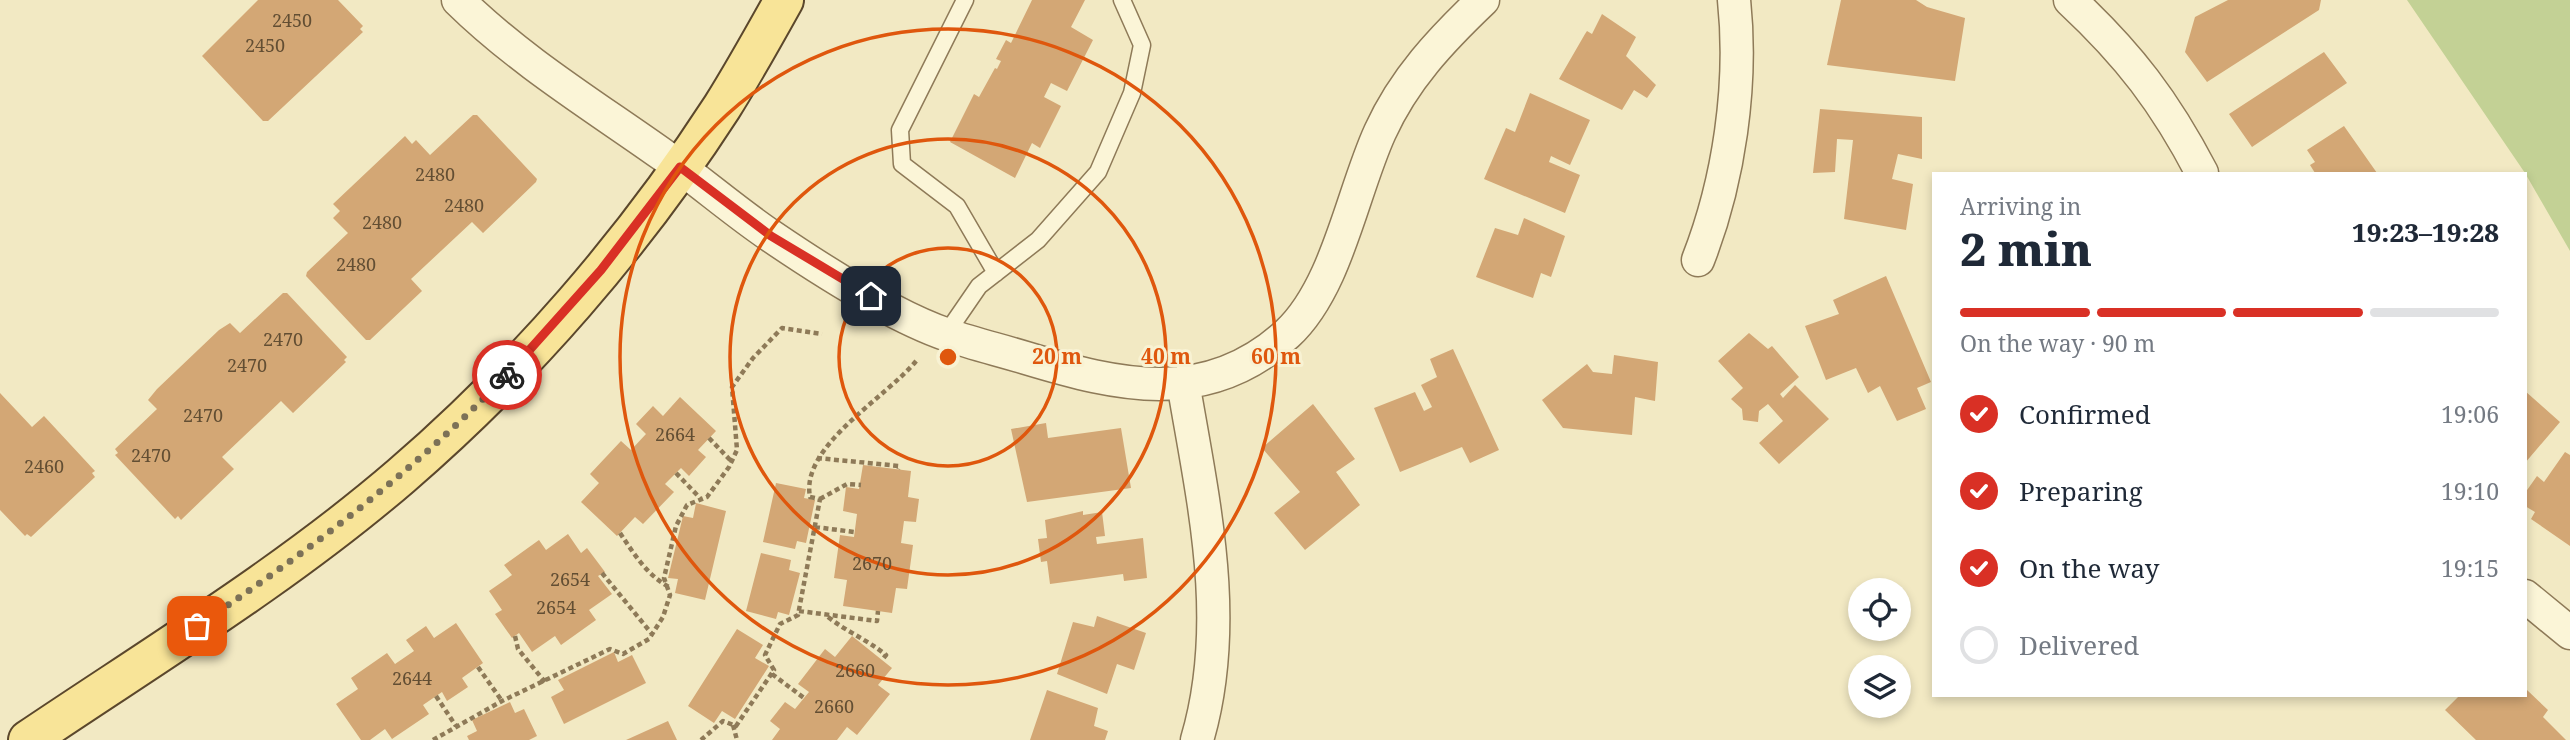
<!DOCTYPE html>
<html lang="en">
<head>
<meta charset="utf-8">
<style>
  body { margin:0; font-family:"Noto Serif",serif; background:#f2f2f3; color:#1f2937; height:100vh; display:flex; flex-direction:column; font-size:26px; white-space:nowrap }
  * { box-sizing:border-box; margin:0 }
  p { font-size:23px; color:#747a83 }
  .icon { flex:none; width:38px; height:38px; fill:none; stroke:currentColor; stroke-width:2; stroke-linecap:round; stroke-linejoin:round }
  .map { position:relative; flex:1; overflow:hidden }
  .side { position:absolute; left:1932px; top:172px; width:595px; height:525px; display:flex; flex-direction:column; background:#fff; border-radius:0px; box-shadow:0 4px 10px #0003 }
  .side>* { flex:none }
  .fabs { position:absolute; left:1848px; top:578px; display:grid; gap:14px }
  .fabs a { display:grid; place-items:center; width:63px; height:63px; border-radius:50%; background:#fff; box-shadow:0 4px 10px #0003; font-size:35px }
  .pin { position:absolute; display:grid; place-items:center; width:60px; height:60px; color:#fff; margin:-30px; border-radius:14px; box-shadow:0 4px 10px #0006 }
  .courier { position:absolute; display:grid; place-items:center; width:70px; height:70px; margin:-35px; border:5px solid #d93025; border-radius:50%; background:#fff; color:#222; box-shadow:0 2px 9px #0007 }
  .head em { font-style:normal; font-weight:800 }
  .head div { display:flex; flex-direction:column-reverse }
  .head { display:flex; align-items:center; justify-content:space-between; height:119px; padding:0 28px }
  h1 { font-size:46px; font-weight:800; line-height:52px }
  .bar { display:grid; grid-template-columns:repeat(4,1fr); gap:10px 7px; align-content:center; height:84px; padding:0 28px }
  .bar i { height:9px; border-radius:5px; background:#e0e1e3 }
  .bar .current { background:#d93025 }
  .bar p { grid-column:span 4 }
  ol { padding:0 28px; list-style:none }
  li { display:flex; align-items:center; gap:21px; height:77px }
  li p { margin-inline-start:auto }
  li .icon { padding:7px; border-radius:50%; background:#d93025; color:#fff; stroke-width:4 }
  li:last-child { color:#747a83 }
  li i { width:38px; height:38px; border:4px solid #e0e1e3; border-radius:50% }
  .map>svg:first-child { display:block }
  .green { fill:#c3d195 }
  .building { fill:#d3a775 }
  .lines { fill:none; stroke-linecap:round; stroke-linejoin:round }
  .lane-casing { stroke:#8e7a58; stroke-width:19 }
  .street-casing { stroke:#8e7a58; stroke-width:35 }
  .primary-casing { stroke:#5b472c; stroke-width:42 }
  .path { stroke:#8e7a58; stroke-width:4.5; stroke-dasharray:5 3.5; stroke-linecap:butt }
  .lane { stroke:#fbf5d7; stroke-width:16 }
  .street { stroke:#fbf5d7; stroke-width:32 }
  .primary { stroke:#f8e498; stroke-width:38 }
  .done { stroke:#7c7157; stroke-width:7; stroke-dasharray:0 12.6 }
  .route { stroke:#d93025; stroke-width:9 }
  .ring { fill:none; stroke:#df570d; stroke-width:3.5 }
  .labels { text-anchor:middle; dominant-baseline:central; stroke-width:6; stroke-linejoin:round; paint-order:stroke }
  .number-label { font-size:18px; fill:#624e33 }
  .centre { fill:#df570d; stroke:#f8f2d3; stroke-width:3.5 }
  .ring-label { font-size:21px; text-anchor:middle; font-weight:bold; fill:#df570d; stroke:#f8f2d3; stroke-width:6; stroke-linejoin:round; paint-order:stroke }
</style>
</head>
<body>
<div class="map">
<svg width="2570" height="740" viewBox="0 0 2570 740">
  <rect width="100%" height="100%" fill="#f2e9c3"/>
  <path class="green" d="M2407,0H2570V251L2525,173Z"/>
  <path class="building" d="M258,0H338L363,26L360,29L363,32L268,121H263L202,56Z
    M1032,0H1085L1071,27L1093,40L1067,91L1051,83L1044,97L1061,106L1040,148L1032,143L1015,178L950,142L974,94L979,97L995,68L997,69L1001,61L996,59L1006,40L1011,43Z
    M1841,0H1916L1927,7L1965,18L1955,81L1827,65Z
    M2228,0H2321L2319,10L2207,82L2185,52L2195,17Z
    M1602,14L1636,37L1626,56L1656,85L1647,98L1634,90L1622,110L1559,79L1585,34L1587,31L1592,34Z
    M2324,52L2347,83L2252,147L2229,114Z
    M1530,93L1590,120L1570,165L1551,156L1549,162L1580,175L1565,213L1484,179L1506,128L1515,132Z
    M1820,109L1922,117V159L1898,154L1892,179L1913,184L1906,230L1844,219L1853,140L1837,139L1835,172L1813,173Z
    M473,115H477L537,179L536,182L483,233L472,222L411,279L422,291L370,340H366L306,276L307,272L348,233L333,218L340,211L333,204L405,136L412,144L416,140L430,155Z
    M2344,126L2377,173H2315L2310,165L2315,162L2307,150Z
    M1524,218L1565,236L1551,277L1541,273L1533,298L1476,277L1495,228L1518,235Z
    M1886,276L1931,382L1917,388L1926,409L1897,421L1880,386L1868,393L1856,368L1826,380L1805,326L1839,314L1833,300Z
    M283,293H287L347,357L344,360L346,362L293,413L281,401L222,457L234,469L181,520L178,516L175,519L115,455L118,453L115,449L157,409L148,400L157,389L219,330L230,323L240,333Z
    M1749,333L1768,349L1772,346L1799,377L1780,394L1783,398L1795,385L1829,419L1779,464L1759,443L1783,421L1768,404L1759,411L1758,422L1743,420L1742,409L1731,399L1743,388L1718,361Z
    M1453,349L1499,450L1470,463L1462,447L1400,472L1374,408L1415,392L1424,411L1432,407L1421,385L1437,377L1430,359Z
    M1614,355L1658,362L1655,401L1635,397L1632,435L1563,428L1542,400L1587,364L1593,372L1612,374Z
    M2525,391L2560,422L2525,463Z
    M0,393L32,427L44,416L95,471L92,473L95,477L31,537L27,534L25,536L0,510Z
    M680,397L716,431L698,450L706,457L689,476L681,468L665,484L674,492L643,524L635,517L617,536L581,502L599,483L590,474L621,441L631,450L646,434L636,424L653,406L663,416Z
    M1313,404L1355,459L1336,472L1360,505L1305,550L1274,513L1300,492L1262,448Z
    M1046,423L1048,438L1121,428L1131,488L1027,502L1011,429Z
    M2565,452L2570,455V546L2531,519L2535,512L2525,506V493L2537,476L2544,482Z
    M863,465L911,471L908,497L919,499L916,522L904,521L901,543L913,545L907,589L896,588L892,613L843,606L847,580L834,578L840,535L854,537L857,514L843,511L846,487L859,489Z
    M776,483L806,489L804,498L815,500L806,543L797,541L795,549L763,542Z
    M696,503L726,511L705,600L675,593L678,579L668,578L683,516L693,518Z
    M1083,511V515L1102,512L1105,536L1096,537L1097,544L1143,538L1147,578L1124,581L1123,574L1050,584L1047,561L1041,562L1038,539L1047,538L1045,520Z
    M568,534L581,553L587,548L605,572L598,576L612,594L589,610L596,620L561,645L555,636L532,652L519,633L512,638L495,614L502,610L489,591L512,575L504,565L539,540L546,550Z
    M761,553L791,560L789,570L800,573L789,615L778,612L776,619L746,611Z
    M1097,616L1146,633L1134,670L1117,664L1107,694L1057,674L1073,622L1094,627Z
    M456,623L483,663L462,678L468,687L447,701L442,692L423,705L429,714L392,739L385,729L370,740H361L336,704L358,689L351,678L387,653L395,664L414,651L406,640L426,626L434,638Z
    M737,629L763,645L755,658L769,666L735,719L722,711L714,723L688,706Z
    M852,636L892,668L878,685L890,694L857,735L847,727L837,740H772L780,729L770,721L785,702L795,709L804,698L809,692L798,684L825,649L835,657Z
    M614,652L618,662L632,655L646,683L564,724L551,697L564,690L558,680Z
    M1047,690L1098,708L1094,726L1108,731L1105,740H1030Z
    M2527,690L2548,710L2543,717L2566,740H2476L2445,710L2460,695H2525Z
    M510,702L515,713L524,709L537,736L529,740H469L467,736L477,731L472,720Z
    M668,721L677,740H626Z"/>
  <g class="lines">
    <defs>
      <path id="lane" d="M965,0L900,130L902,164L957,206L996,273
        M946,334L979,286L1038,240L1098,172L1132,93L1142,45L1122,0"/>
      <path id="street" d="M458,0C519,60 594,106 663,155C700,181 734,211 771,236C821,270 892,316 948,335C974,344 1000,350 1026,358C1119,386 1207,407 1287,334C1337,288 1352,193 1380,132C1404,79 1441,40 1483,0
        M2070,0C2129,55 2165,102 2202,173
        M1698,260C1729,181 1743,85 1734,0
        M1183,382C1203,501 1232,621 1197,740
        M2525,596L2570,633"/>
      <path id="primary" d="M28,740C154,655 286,575 401,476C524,370 634,243 722,107C744,72 764,36 784,0"/>
    </defs>
    <use href="#lane" class="lane-casing"/>
    <use href="#street" class="street-casing"/>
    <use href="#primary" class="primary-casing"/>
    <path class="path" d="M709,438L732,462
      M817,458L899,466L898,469
      M676,473L701,499
      M820,499L847,484L861,485
      M815,527L854,532
      M620,533C634,554 647,575 669,587
      M602,573L652,634
      M799,611L877,621L878,611
      M828,617C847,632 866,639 886,655L882,660
      M515,636L518,649L545,682
      M478,667L502,701
      M772,674L804,698
      M436,696L456,726
      M733,725L737,740
      M433,740L502,701L610,649L623,654L649,639L663,617L670,595L664,578L676,526L687,505L707,497L729,467L737,450L732,387L753,358L782,328L822,334
      M701,740L723,721L736,726L774,670L765,655L780,624L798,615L820,499L810,497C800,446 886,398 917,360"/>
    <use href="#lane" class="lane"/>
    <use href="#street" class="street"/>
    <use href="#primary" class="primary"/>
  </g>
  <g class="lines">
    <path class="done" d="M197,626C308,552 413,472 507,375"/>
    <path class="route" d="M507,375L601,270L680,167L771,236L871,296"/>
  </g>
  <g class="ring">
    <circle cx="948" cy="357" r="109"/>
    <circle cx="948" cy="357" r="218"/>
    <circle cx="948" cy="357" r="328"/>
  </g>
  <g class="labels">
    <g class="number-label">
      <text x="292" y="20">2450</text>
      <text x="265" y="45">2450</text>
      <text x="435" y="174">2480</text>
      <text x="464" y="205">2480</text>
      <text x="382" y="222">2480</text>
      <text x="356" y="264">2480</text>
      <text x="283" y="339">2470</text>
      <text x="247" y="365">2470</text>
      <text x="203" y="415">2470</text>
      <text x="675" y="434">2664</text>
      <text x="151" y="455">2470</text>
      <text x="44" y="466">2460</text>
      <text x="872" y="563">2670</text>
      <text x="570" y="579">2654</text>
      <text x="556" y="607">2654</text>
      <text x="855" y="670">2660</text>
      <text x="412" y="678">2644</text>
      <text x="834" y="706">2660</text>
    </g>
  </g>
  <circle cx="948" cy="357" r="10" class="centre"/>
  <g class="ring-label">
    <text x="1057" y="364">20 m</text>
    <text x="1166" y="364">40 m</text>
    <text x="1276" y="364">60 m</text>
  </g>
</svg>
<div class="fabs">
<a><svg class="icon" aria-label="locate" viewBox="0 0 24 24"><circle cx="12" cy="12" r="6"/><path d="M12 2v4M12 18v4M2 12h4M18 12h4"/></svg></a>
<a><svg class="icon" aria-label="layers" viewBox="0 0 24 24"><path d="M12 4l9 5-9 5-9-5zM3 14l9 5 9-5"/></svg></a>
</div>
<div class="pin" style="left:197px;top:626px;background:#ea580c"><svg class="icon" aria-label="bag" viewBox="0 0 24 24"><path d="M5 8h14l-1 12H6zM9 8a3 3 0 0 1 6 0"/></svg></div>
<div class="pin" style="left:871px;top:296px;background:#1f2937"><svg class="icon" aria-label="home" viewBox="0 0 24 24"><path d="M3 11l9-7 9 7M6 9v11h12V9"/></svg></div>
<div class="courier" style="left:507px;top:375px"><svg class="icon" aria-label="bike" viewBox="0 0 24 24"><circle cx="6" cy="16" r="4"/><circle cx="18" cy="16" r="4"/><path d="M6 16l4-8h5l3 8M10 8l3 8H6M13 5h3"/></svg></div>
<section class="side">
<div class="head"><div><h1>2 min</h1><p>Arriving in</p></div><em>19:23–19:28</em></div>
<div class="bar"><i class="current"></i><i class="current"></i><i class="current"></i><i></i><p>On the way · 90 m</p></div>
<ol>
<li><svg class="icon" aria-label="check" viewBox="0 0 24 24"><path d="M5 12l5 5 9-10"/></svg>Confirmed<p>19:06</p></li>
<li><svg class="icon" aria-label="check" viewBox="0 0 24 24"><path d="M5 12l5 5 9-10"/></svg>Preparing<p>19:10</p></li>
<li><svg class="icon" aria-label="check" viewBox="0 0 24 24"><path d="M5 12l5 5 9-10"/></svg>On the way<p>19:15</p></li>
<li><i></i>Delivered</li>
</ol>
</section>
</div>
</body>
</html>
